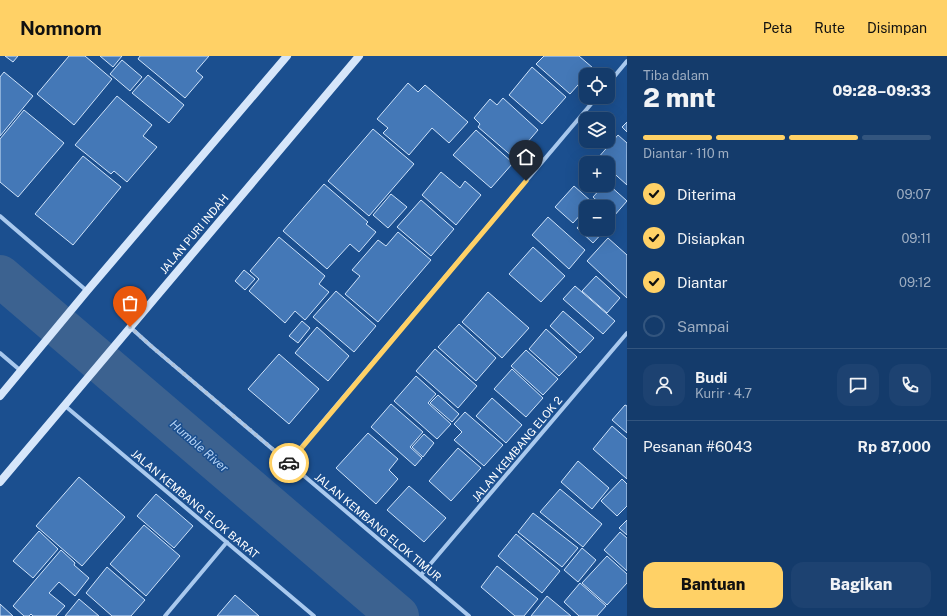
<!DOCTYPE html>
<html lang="id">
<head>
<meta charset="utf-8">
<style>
  body { margin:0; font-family:"Public Sans",sans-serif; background:#1d4271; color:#f1f3f6; height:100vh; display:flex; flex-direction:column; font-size:15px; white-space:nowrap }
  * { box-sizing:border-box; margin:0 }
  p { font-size:13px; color:#9dadc1 }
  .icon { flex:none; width:22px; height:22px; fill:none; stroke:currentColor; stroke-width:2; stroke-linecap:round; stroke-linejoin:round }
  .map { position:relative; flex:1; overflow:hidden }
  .details { display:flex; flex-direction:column; background:#143b6b; width:320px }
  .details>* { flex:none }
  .buttons { position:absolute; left:579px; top:12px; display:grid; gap:8px }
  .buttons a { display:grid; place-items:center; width:36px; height:36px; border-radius:8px; background:#143b6b; box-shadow:0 4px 16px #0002,0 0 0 1px #33557e; font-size:20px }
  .pin { position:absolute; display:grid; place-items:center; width:34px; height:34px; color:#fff; margin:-41px -17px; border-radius:50% 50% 50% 0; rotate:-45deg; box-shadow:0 0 4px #0007 }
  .pin .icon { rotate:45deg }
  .courier { position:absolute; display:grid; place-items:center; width:40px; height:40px; margin:-20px; border:3px solid #ffd166; border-radius:50%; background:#fff; color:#222; box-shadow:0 1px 5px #0007 }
  .headline em { font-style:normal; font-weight:800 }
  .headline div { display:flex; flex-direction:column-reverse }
  .headline { display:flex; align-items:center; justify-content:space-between; height:68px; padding:0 16px }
  h1 { font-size:26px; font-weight:800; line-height:30px }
  .bar { display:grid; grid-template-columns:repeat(4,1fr); gap:6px 4px; align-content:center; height:48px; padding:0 16px }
  .bar i { height:5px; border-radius:3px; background:#33557e }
  .bar .current { background:#ffd166 }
  .bar p { grid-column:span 4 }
  .line { display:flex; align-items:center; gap:10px; padding:0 16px; border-top:1px solid #33557e }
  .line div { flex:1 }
  .round { display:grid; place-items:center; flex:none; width:42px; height:42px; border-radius:12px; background:#1d4271 }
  ol { padding:0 16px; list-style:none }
  li { display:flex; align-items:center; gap:12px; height:44px }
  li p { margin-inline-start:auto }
  li .icon { padding:4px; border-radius:50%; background:#ffd166; color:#111; stroke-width:4 }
  li:last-child { color:#9dadc1 }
  li i { width:22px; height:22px; border:2px solid #33557e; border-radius:50% }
  .primary-button { display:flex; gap:8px; margin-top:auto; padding:8px 16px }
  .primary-button a { flex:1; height:46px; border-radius:12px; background:#ffd166; color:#111; font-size:16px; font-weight:800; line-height:46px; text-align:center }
  .primary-button a+a { background:#1d4271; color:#f1f3f6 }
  header { display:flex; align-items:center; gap:24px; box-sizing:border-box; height:56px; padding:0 20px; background:#ffd166; color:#111 }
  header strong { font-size:19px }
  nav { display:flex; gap:22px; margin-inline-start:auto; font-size:14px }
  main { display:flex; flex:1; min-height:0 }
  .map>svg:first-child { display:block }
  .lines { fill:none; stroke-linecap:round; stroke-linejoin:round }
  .river { stroke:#3c6290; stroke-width:42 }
  .building { fill:#4478b7; stroke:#cfe3fa }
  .street { stroke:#a9c9ee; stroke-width:4 }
  .secondary { stroke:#d6e6fa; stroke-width:8 }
  .done { stroke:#afc1d8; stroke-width:4; stroke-dasharray:0 7.2 }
  .route { stroke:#ffd166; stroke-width:5 }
  .labels { text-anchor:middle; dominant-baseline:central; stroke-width:3; stroke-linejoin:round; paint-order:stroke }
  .street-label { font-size:11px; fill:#fff; stroke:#1b4f8f }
  .water-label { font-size:12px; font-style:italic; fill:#b5d3f5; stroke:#1b4f8f }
</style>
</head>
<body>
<header>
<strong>Nomnom</strong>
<nav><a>Peta</a><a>Rute</a><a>Disimpan</a></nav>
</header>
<main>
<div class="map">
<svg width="627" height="560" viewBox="0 0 627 560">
  <rect width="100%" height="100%" fill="#1b4f8f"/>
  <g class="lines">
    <path class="river" d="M0,220L398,560"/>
  </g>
  <path class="building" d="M5,0H18L13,6Z
    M69,0H85L112,23L74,69L37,38Z
    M100,0H122L113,11Z
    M140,0H209L196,15L203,21L185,42L138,3Z
    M544,0H579L593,12L570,38L536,8Z
    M122,4L142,21L130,35L110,18Z
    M532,11L566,41L542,68L509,39Z
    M4,16L33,40L0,80V21Z
    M148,19L184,49L169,67L132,37Z
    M408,27L418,36L425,29L468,66L449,87L432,72L409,99L383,77L388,72L377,63Z
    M117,40L152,69L143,80L157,91L127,126L114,115L111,118L75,89Z
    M503,42L538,74L514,102L478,71L480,68L474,62L490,43L497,49Z
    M24,54L64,87L18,141L0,126V83Z
    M627,66V76L622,71Z
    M373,73L414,108L369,160L328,125Z
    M476,74L513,107L491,132L453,99Z
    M618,79L627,87V129L608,112V107H602L597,103Z
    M83,100L121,131L73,189L35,158Z
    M441,116L460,132L465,125L481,139L456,169L422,139Z
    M586,120V129H598L592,136L581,125Z
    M324,128L368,166L366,168L376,176L359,196L350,188L327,213L283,175Z
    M608,128L627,145L614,160L608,155V151H604L593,141L604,129Z
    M574,130L592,146L573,167L555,151Z
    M391,138L407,151L388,172L373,159Z
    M421,144L454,173L431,200L397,171Z
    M548,161L585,194L569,213L532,179Z
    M586,162V173H606L593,187L577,172Z
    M398,176L431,204L378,266L345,238L360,220L352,214L378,184L386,190Z
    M279,181L325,220L319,228L329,236L305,264L295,255L285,267L249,235L259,223L250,215Z
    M608,182L627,199V242L587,205Z
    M533,191L565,220L541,246L509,218Z
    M244,214L255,223L245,234L235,225Z
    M596,220L620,242L607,257L582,235Z
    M575,230L615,265L603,278L563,243Z
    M336,235L376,270L354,296L313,261Z
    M488,236L529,272L502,302L462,266Z
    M563,255L594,282L580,297L550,270Z
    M302,265L310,272L298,287L289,280Z
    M459,268L496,302L476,325L438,291Z
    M317,271L349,300L328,325L295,297Z
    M546,273L577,301L559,320L529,293Z
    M435,293L477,330L458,352L416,315Z
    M526,294L558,323L543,339L511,310Z
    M279,298L319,333L289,368L248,333Z
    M512,313L543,342L526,361L494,333Z
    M416,320L436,338L428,347L451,368L437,383L394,345Z
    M438,339L459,358L452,366L430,347Z
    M492,342L522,369L506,387L476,360Z
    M391,348L423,376L410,391L422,402L415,410L371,371Z
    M625,349L627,350V377L612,364Z
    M465,356L503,389L484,410L454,384L462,376L454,368Z
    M612,370L627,383V423L593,393Z
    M368,377L398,403L389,414L398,423L376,448L336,412Z
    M424,378L434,387L423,401L412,391Z
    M458,392L481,412L451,445L429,425Z
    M578,405L609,432L592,453L561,426Z
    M79,421L125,461L82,510L36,470Z
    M622,423L627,428V450L617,460L601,445Z
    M409,430L446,462L424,486L387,454Z
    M560,433L602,468L583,491L540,456Z
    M156,438L193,470L174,492L137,460Z
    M533,457L578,492L562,511L518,476Z
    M627,464V479L619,472Z
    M144,469L180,500L146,540L110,508Z
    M39,475L58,493L33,522L13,505Z
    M620,476L627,482V515L604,494Z
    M516,478L560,515L542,537L498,500Z
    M582,492L596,504L578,526L564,514Z
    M61,494L75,507L74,509L89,522L75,540L59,526L49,537L65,550L56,560H33L31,558L29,560H24L13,550Z
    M607,500L627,518V527L607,549L582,527Z
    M497,510L538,543L524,560H515L481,531Z
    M107,511L145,544L131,560H112L86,537Z
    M580,527L606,550L597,560H579L564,546Z
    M235,539L259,560H217Z
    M547,540L571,560H531Z
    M79,543L99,560H65Z
    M0,548L13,560H0Z"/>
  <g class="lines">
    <path class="street" d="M608,28L627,5
      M0,160L87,235
      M130,271L151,290L469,560
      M0,297L21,315
      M64,349L314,560
      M289,407L303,389L597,41
      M421,519L627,277
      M165,560L227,486"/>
    <path class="secondary" d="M0,340L87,235L287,0
      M0,426L359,0"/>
  </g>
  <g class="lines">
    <path class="done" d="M130,271L151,290L289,407"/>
    <path class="route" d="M289,407L526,125"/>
  </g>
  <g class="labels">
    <g class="street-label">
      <text transform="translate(194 178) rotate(-50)">JALAN PURI INDAH</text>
      <text transform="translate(517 393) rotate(-50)">JALAN KEMBANG ELOK 2</text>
      <text transform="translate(195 448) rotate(40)">JALAN KEMBANG ELOK BARAT</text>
      <text transform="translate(378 471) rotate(40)">JALAN KEMBANG ELOK TIMUR</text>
    </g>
    <g class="water-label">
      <text transform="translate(199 390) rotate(41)">Humble River</text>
    </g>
  </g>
</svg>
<div class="buttons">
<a><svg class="icon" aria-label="locate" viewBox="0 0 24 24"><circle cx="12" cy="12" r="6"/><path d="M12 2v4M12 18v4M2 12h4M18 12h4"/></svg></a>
<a><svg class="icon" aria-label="layers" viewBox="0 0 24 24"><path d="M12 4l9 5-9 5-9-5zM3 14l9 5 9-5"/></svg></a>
<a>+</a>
<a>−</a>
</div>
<div class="pin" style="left:130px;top:271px;background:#ea580c"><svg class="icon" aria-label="bag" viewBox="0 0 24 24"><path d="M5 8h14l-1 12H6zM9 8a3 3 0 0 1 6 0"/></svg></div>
<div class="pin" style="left:526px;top:125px;background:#1f2937"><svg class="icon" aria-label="home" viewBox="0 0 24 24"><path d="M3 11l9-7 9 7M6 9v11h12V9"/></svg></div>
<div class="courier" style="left:289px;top:407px"><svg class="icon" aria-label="car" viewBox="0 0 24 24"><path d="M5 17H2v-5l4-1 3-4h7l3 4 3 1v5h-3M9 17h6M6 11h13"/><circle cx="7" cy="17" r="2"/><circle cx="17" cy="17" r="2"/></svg></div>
</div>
<section class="details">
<div class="headline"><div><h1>2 mnt</h1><p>Tiba dalam</p></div><em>09:28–09:33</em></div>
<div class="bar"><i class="current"></i><i class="current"></i><i class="current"></i><i></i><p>Diantar · 110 m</p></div>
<ol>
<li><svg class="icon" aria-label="check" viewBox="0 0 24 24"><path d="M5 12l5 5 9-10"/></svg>Diterima<p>09:07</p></li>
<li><svg class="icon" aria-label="check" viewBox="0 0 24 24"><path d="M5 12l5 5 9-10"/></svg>Disiapkan<p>09:11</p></li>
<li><svg class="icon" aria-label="check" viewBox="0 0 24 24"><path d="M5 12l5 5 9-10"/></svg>Diantar<p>09:12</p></li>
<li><i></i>Sampai</li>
</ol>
<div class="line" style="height:72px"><a class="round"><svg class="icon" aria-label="person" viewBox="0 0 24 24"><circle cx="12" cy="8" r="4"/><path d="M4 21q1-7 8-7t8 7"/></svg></a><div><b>Budi</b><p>Kurir · 4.7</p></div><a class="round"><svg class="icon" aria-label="chat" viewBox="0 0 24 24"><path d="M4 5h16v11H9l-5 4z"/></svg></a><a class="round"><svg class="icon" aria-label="phone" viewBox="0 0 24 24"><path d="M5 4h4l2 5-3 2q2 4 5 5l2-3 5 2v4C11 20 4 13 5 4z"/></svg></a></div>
<div class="line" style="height:52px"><div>Pesanan #6043</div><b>Rp 87,000</b></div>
<div class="primary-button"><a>Bantuan</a><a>Bagikan</a></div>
</section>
</main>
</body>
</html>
